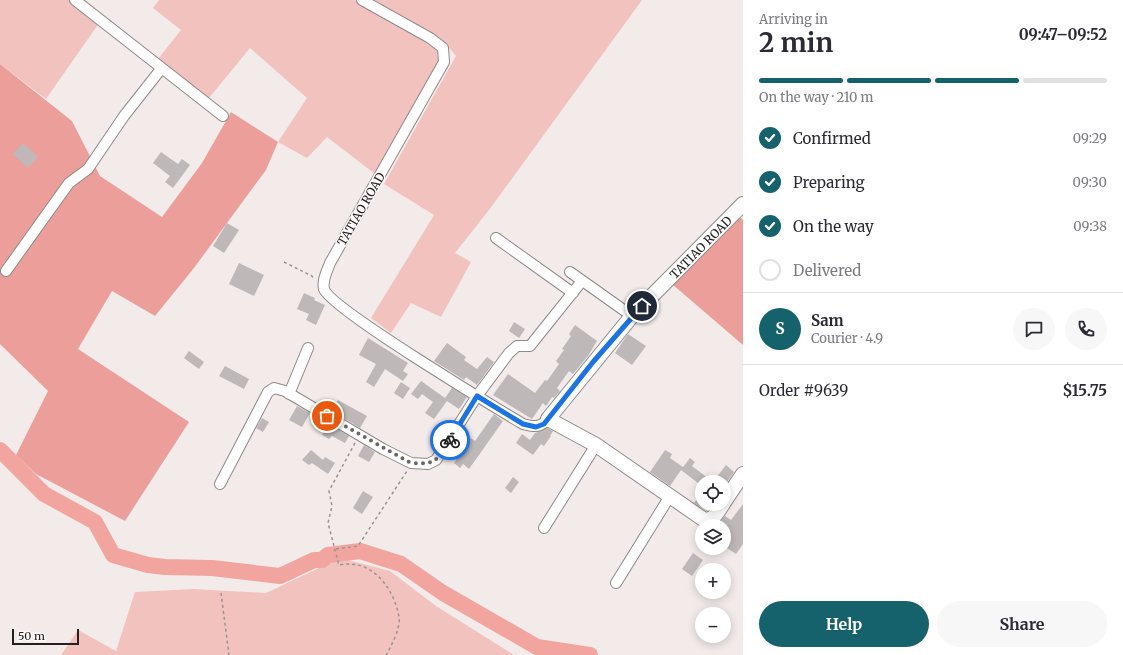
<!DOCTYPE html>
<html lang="en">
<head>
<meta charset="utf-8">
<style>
  body { margin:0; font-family:Merriweather,serif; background:#f7f7f7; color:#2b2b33; height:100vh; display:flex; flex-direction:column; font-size:15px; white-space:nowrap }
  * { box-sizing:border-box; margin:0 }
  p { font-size:13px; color:#7c7c81 }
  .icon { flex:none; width:22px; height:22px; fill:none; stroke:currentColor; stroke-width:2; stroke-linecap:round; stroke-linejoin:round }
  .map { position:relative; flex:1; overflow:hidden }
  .side { display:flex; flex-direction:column; background:#fff; width:380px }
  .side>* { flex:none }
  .buttons { position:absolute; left:695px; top:475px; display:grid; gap:8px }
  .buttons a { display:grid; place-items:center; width:36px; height:36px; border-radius:50%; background:#fff; box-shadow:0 2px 10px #0003; font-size:20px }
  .scale { position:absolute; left:12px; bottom:10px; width:67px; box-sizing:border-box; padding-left:4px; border:2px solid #242221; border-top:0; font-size:11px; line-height:14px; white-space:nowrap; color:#242221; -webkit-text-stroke:3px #fff8f8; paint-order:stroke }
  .pin { position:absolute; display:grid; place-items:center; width:34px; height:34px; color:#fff; margin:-17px; border:2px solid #fff; border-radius:50%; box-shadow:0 1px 4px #0007 }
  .courier { position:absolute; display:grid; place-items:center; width:40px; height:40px; margin:-20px; border:3px solid #1a73e8; border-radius:50%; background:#fff; color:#222; box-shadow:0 1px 5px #0007 }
  .summary em { font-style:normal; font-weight:700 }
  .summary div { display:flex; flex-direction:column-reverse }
  .summary { display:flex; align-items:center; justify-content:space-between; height:68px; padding:0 16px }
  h1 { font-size:26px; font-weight:700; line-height:30px }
  .bar { display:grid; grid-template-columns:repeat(4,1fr); gap:6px 4px; align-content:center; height:48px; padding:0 16px }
  .bar i { height:5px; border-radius:3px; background:#e1e1e2 }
  .bar .current { background:#15626c }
  .bar p { grid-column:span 4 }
  .line { display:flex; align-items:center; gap:10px; padding:0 16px; border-top:1px solid #e1e1e2 }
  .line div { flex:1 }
  .round { display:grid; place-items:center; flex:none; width:42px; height:42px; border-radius:21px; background:#f7f7f7 }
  ol { padding:0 16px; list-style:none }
  li { display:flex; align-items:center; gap:12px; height:44px }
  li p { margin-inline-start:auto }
  li .icon { padding:4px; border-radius:50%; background:#15626c; color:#fff; stroke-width:4 }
  li:last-child { color:#7c7c81 }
  li i { width:22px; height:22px; border:2px solid #e1e1e2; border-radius:50% }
  .action { display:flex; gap:8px; margin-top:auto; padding:8px 16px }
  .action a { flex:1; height:46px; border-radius:24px; background:#15626c; color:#fff; font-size:16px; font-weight:700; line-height:46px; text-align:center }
  .action a+a { background:#f7f7f7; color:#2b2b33 }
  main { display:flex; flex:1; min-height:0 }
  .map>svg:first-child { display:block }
  .green { fill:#f2c2be }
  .forest { fill:#ec9f9a }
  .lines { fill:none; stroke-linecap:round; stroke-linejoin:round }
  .river { stroke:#f2a59f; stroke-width:16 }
  .building { fill:#beb8b8 }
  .street-casing { stroke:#908a89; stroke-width:12 }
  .secondary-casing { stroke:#908a89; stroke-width:16 }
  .path { stroke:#999493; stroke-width:1.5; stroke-dasharray:3 3; stroke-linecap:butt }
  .street { stroke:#fff; stroke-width:10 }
  .secondary { stroke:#fff; stroke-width:14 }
  .done { stroke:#6c6867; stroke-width:4; stroke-dasharray:0 7.2 }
  .route { stroke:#1a73e8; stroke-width:5 }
  .labels { text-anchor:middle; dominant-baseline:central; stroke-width:3; stroke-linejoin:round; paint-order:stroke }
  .street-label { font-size:12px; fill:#242221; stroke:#fff8f8 }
</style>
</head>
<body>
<main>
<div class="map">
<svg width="743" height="655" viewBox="0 0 743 655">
  <rect width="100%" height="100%" fill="#f2ebea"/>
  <path class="green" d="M0,0H83L104,16L46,99L0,64Z
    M159,0H354L429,42L437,51L439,61L375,174L327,137L307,158L278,142L307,98L250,48L209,98L158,59L181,30L153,8Z
    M370,0H642L489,210L455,253L471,262L441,317L411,303L391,333L371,318L434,215L384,184L456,56L446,44Z
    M340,558L390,571L436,606L514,655H61L78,630L116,651L135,592L193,589L266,593Z"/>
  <path class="forest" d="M0,64L72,121L100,176L162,217L202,163L231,112L278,142L266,170L194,268L155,316L112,291L78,349L189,422L125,521L36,474L16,455L48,391L0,344Z
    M739,216L743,220V345L672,284Z"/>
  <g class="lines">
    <path class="river" d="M0,450L44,494L95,522L113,555L148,565L165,567L212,568L280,576L314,560H322L328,555L360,551L401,564L443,593L537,647L590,655"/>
  </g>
  <path class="building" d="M23,143L38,157L28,168L13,154Z
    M161,152L178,164L182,159L190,165L173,188L165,182L170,176L153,163Z
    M227,223L239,230L224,253L213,246Z
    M239,263L264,275L254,296L229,284Z
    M304,293L315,298L314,300L325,305L316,325L306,320L309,314L297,309Z
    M514,322L525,329L519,338L509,331Z
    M575,325L597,341L588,356L573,374L569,371L557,388L560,391L554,398L552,397L546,406L543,403L532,419L493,395L508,374L535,393L545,380L547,381L559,364L556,361L564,350L562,349L571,336L569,334Z
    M628,334L646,346L632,365L615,353Z
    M368,338L408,363L403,371L408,374L403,381L385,369L374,387L366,382L376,364L359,355Z
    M447,343L466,357L464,360L477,369L487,357L494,362L477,385L466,377L464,380L434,361Z
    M189,351L204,362L199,369L184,358Z
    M225,366L249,379L244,389L219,376Z
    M421,381L445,398L452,388L467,397L459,409L447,401L434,419L425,413L433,402L422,394L418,399L411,394Z
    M401,382L410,388L403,399L394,393Z
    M338,400L367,416L360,428L332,411Z
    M297,406L310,413L302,427L289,420Z
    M494,414L503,421L469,469L463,464L460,468L454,463L471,438L475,441Z
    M262,418L269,422L263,432L256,428Z
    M329,424L349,436L345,443L332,436L329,439L322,435Z
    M547,428L553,431L550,436H551L544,446L541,444L533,455L516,443L522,434L530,440L535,433Z
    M364,445L375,452L369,462L358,456Z
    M311,450L323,460L325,457L335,463L328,474L312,463L309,465L302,460Z
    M665,450L672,454L670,458L683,467L690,458L695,462L692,466L713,482L726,465L734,472L727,482H702V486L681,470L670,486L650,472Z
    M513,477L519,482L511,493L505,488Z
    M363,491L373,497L362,514L353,508Z
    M702,493V504H713L707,511L694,503Z
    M743,504V544L736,554L724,546V526L717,525L725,516L731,520Z
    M693,553L703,560L692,576L682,569Z"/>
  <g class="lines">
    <defs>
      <path id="street" d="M75,0L223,116
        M362,0L430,38L443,48L444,62L330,263C327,271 322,280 324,289C330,308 496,408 523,424C534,427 540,428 548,419
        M496,238L573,293
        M6,271L69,183L88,169L124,116L161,69
        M570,272L632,316
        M289,394L308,348
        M220,484L268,392L274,388L285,391L383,449L411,463L428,464L436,460L477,396L509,353L517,346H530L582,281
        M544,528L596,445
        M616,583L670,496"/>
      <g id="secondary">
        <path d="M724,502L743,474"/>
        <path id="s1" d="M723,504C717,512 714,522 703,519L596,445L548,419L632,316L743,204"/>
      </g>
    </defs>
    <use href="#street" class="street-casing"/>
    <use href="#secondary" class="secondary-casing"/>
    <path class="path" d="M284,262L312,276L314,280
      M355,443L329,491L332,506L328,523L339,565C372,558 394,588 399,617C401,627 391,647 386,655
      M336,549L358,546L407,471
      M221,593L229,655"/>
    <use href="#street" class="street"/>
    <use href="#secondary" class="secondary"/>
  </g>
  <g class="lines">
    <path class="done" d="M327,416L411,463C438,465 436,460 450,440"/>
    <path class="route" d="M450,440L477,396L523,424L536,427L544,424L593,362L642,306"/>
  </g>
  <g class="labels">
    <g class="street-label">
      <text transform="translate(361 209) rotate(-60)">TATIAO ROAD</text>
      <text stroke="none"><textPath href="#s1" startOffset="442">TATIAO ROAD</textPath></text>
    </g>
  </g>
</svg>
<div class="buttons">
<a><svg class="icon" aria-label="locate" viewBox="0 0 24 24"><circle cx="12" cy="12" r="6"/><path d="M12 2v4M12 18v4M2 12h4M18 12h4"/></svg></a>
<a><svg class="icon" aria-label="layers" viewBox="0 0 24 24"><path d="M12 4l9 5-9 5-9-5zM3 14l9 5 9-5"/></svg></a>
<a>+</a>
<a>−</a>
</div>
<div class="scale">50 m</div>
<div class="pin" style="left:327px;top:416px;background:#ea580c"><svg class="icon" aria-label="bag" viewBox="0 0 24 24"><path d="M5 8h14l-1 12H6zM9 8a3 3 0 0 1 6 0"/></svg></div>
<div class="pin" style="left:642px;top:306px;background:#1f2937"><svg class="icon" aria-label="home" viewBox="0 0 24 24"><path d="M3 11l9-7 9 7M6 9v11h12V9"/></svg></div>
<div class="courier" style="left:450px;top:440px"><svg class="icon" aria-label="bike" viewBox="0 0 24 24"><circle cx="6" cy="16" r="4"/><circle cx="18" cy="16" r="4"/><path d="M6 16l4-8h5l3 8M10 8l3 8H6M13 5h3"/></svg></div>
</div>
<section class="side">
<div class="summary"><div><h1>2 min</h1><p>Arriving in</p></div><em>09:47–09:52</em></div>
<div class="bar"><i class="current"></i><i class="current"></i><i class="current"></i><i></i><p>On the way · 210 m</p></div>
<ol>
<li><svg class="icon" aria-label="check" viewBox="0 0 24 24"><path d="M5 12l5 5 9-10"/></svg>Confirmed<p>09:29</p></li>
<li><svg class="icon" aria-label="check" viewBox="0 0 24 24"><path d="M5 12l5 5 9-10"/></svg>Preparing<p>09:30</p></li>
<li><svg class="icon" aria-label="check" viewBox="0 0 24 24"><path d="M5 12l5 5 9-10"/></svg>On the way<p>09:38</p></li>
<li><i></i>Delivered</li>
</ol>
<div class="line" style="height:72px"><b class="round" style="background:#15626c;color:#fff">S</b><div><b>Sam</b><p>Courier · 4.9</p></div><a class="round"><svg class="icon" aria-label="chat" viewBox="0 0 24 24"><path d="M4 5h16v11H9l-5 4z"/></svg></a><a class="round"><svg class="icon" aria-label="phone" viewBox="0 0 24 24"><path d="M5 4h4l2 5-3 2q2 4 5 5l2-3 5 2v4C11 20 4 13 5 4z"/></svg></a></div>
<div class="line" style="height:52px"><div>Order #9639</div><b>$15.75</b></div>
<div class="action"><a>Help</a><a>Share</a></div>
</section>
</main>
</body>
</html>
